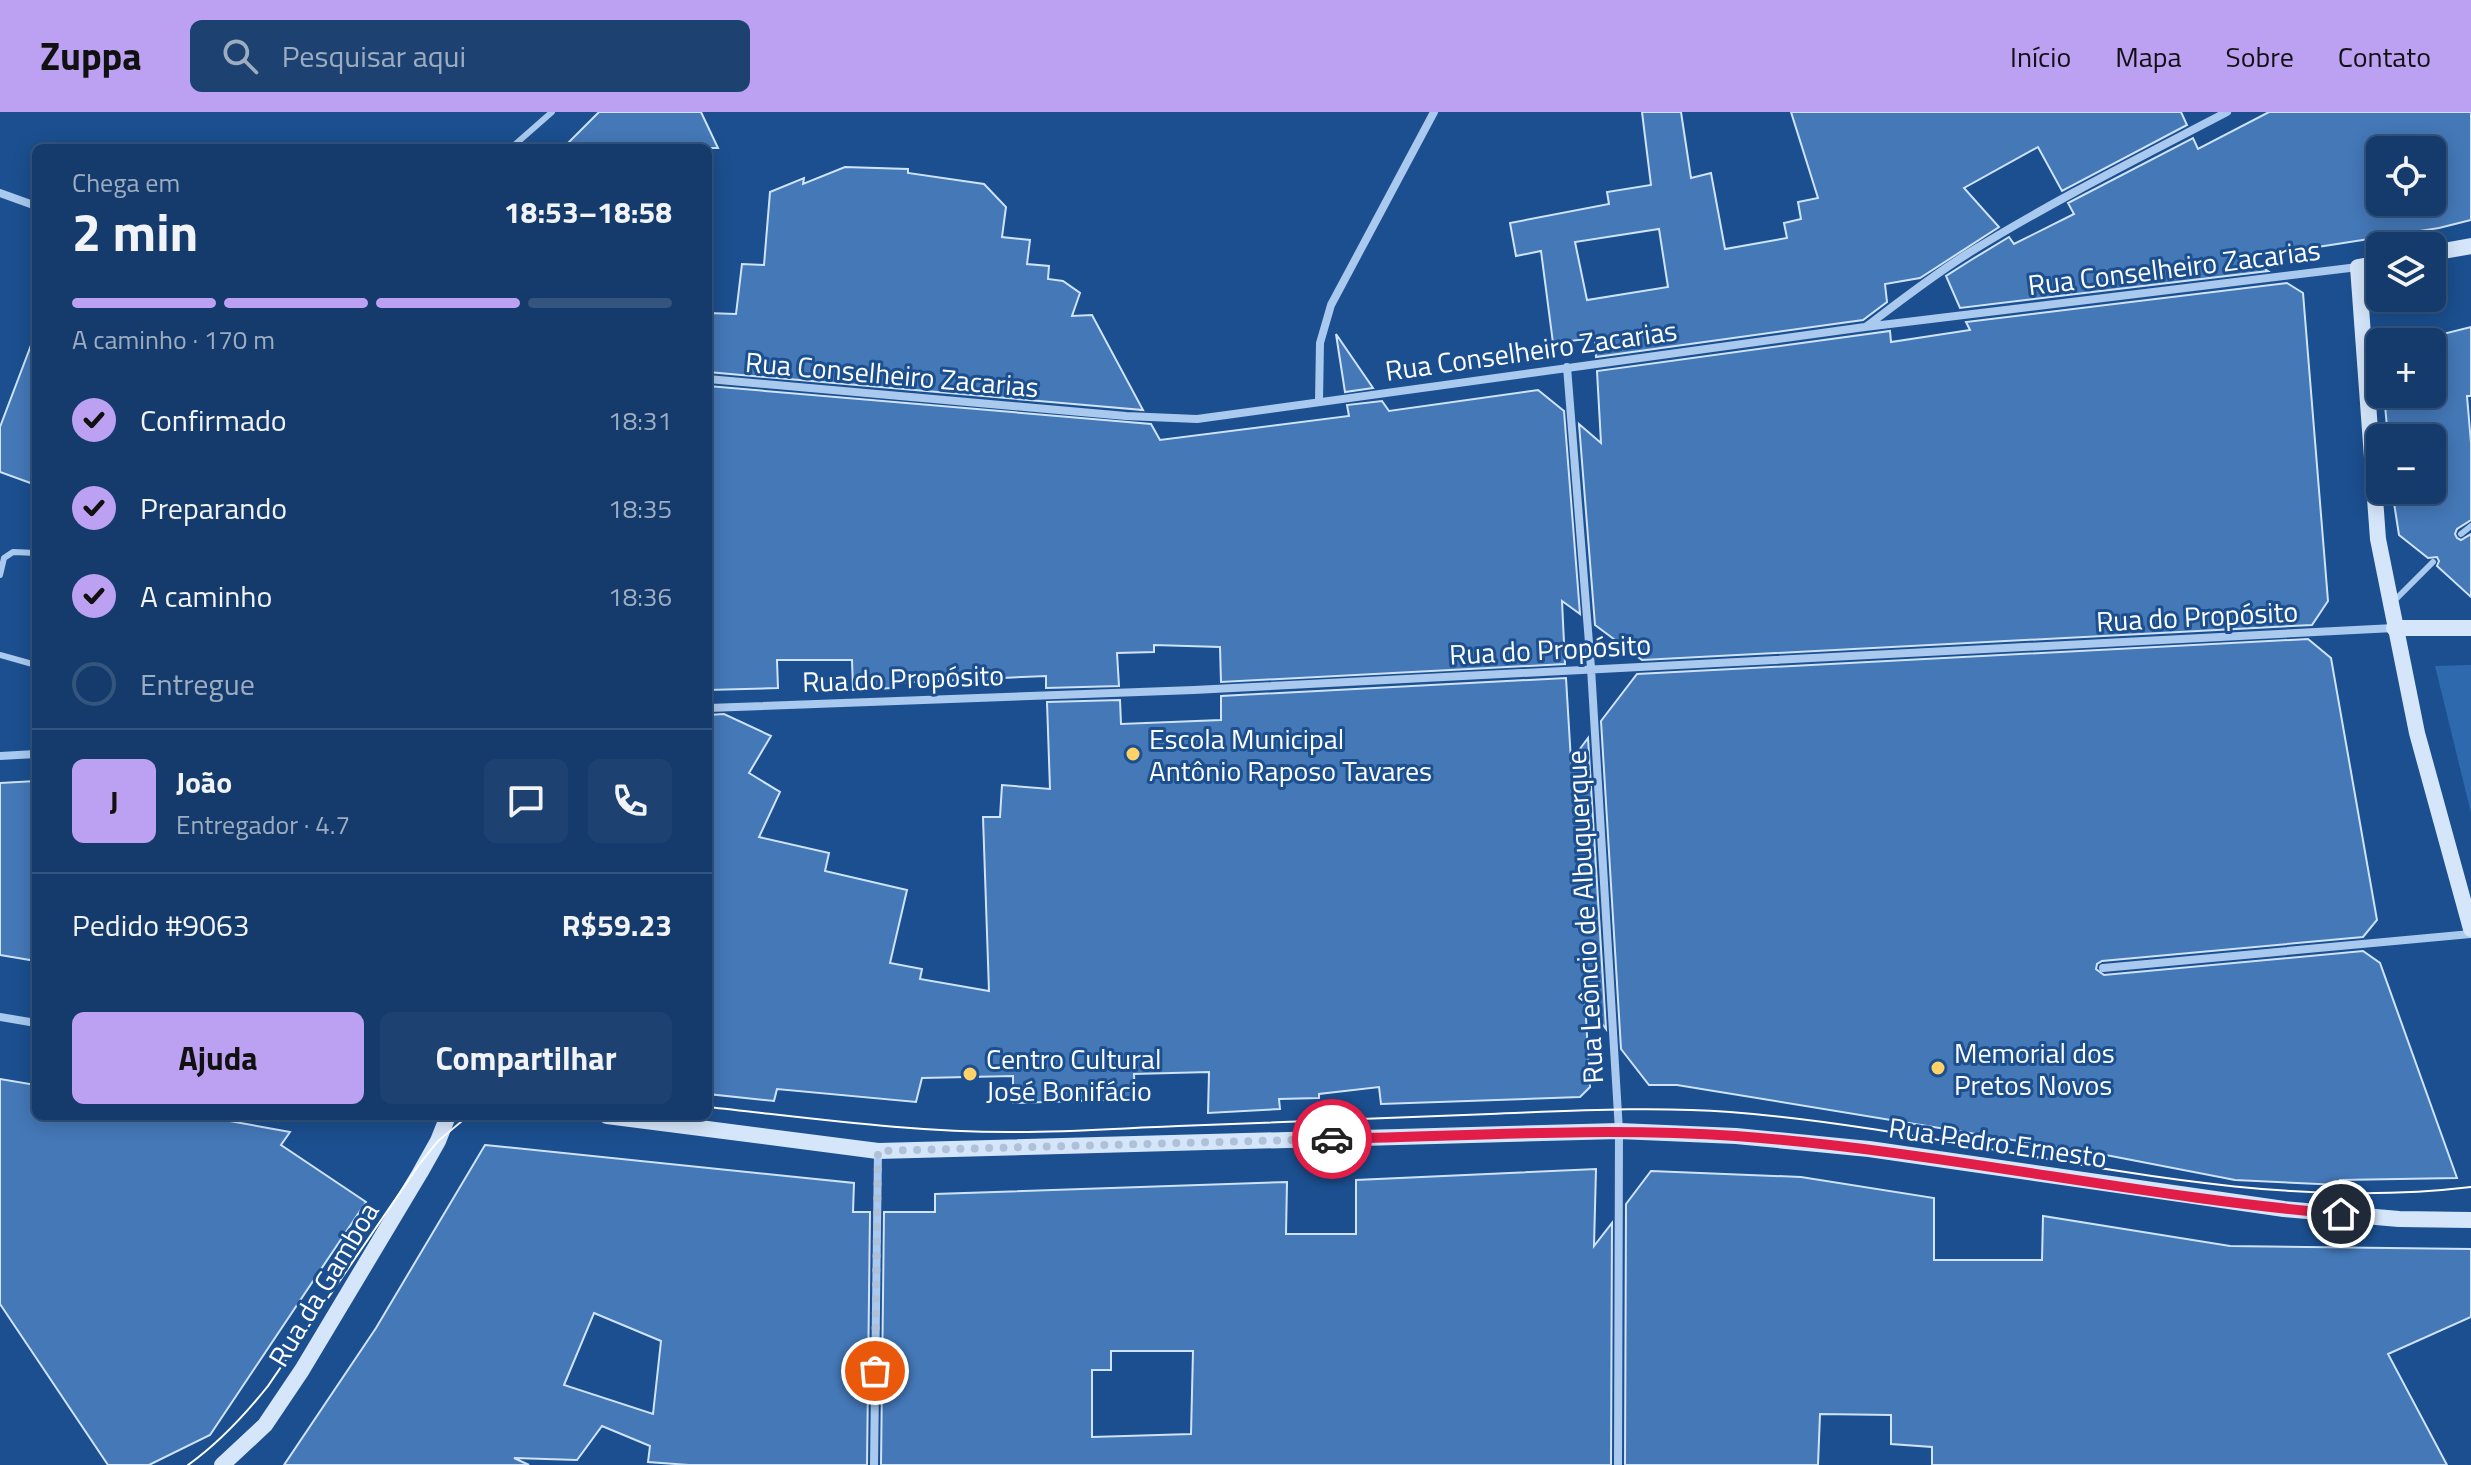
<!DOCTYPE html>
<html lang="pt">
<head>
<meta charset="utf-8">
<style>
  body { margin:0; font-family:"Titillium Web",sans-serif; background:#1d4271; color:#f1f3f6; height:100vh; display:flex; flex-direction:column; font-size:30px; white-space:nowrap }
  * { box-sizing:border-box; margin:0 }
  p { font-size:26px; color:#9dadc1 }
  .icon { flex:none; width:44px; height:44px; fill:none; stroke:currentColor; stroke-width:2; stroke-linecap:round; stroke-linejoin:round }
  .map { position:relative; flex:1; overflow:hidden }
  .details { position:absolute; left:32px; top:32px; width:680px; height:976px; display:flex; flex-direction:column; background:#143b6b; border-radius:12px; box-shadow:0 4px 20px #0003,0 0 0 2px #33557e }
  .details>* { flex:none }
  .buttons { position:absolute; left:2366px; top:24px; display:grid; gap:16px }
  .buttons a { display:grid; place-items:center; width:80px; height:80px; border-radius:12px; background:#143b6b; box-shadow:0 4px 20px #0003,0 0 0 2px #33557e; font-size:40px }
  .pin { position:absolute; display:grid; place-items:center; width:68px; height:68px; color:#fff; margin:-34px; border:4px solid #fff; border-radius:50%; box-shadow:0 2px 8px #0007 }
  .courier { position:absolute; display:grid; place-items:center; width:80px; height:80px; margin:-40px; border:6px solid #e11d48; border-radius:50%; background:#fff; color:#222; box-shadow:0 2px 10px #0007 }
  .headline em { font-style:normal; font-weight:700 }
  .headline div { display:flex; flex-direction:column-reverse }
  .headline { display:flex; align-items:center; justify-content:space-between; height:136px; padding:0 40px }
  h1 { font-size:52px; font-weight:700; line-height:60px }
  .bar { display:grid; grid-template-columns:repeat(4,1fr); gap:12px 8px; align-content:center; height:96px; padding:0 40px }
  .bar i { height:10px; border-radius:6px; background:#33557e }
  .bar .selected { background:#bca0f2 }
  .bar p { grid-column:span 4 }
  .line { display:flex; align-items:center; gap:20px; padding:0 40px; border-top:2px solid #33557e }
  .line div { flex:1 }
  .round { display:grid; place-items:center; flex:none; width:84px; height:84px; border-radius:12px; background:#1d4271 }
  ol { padding:0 40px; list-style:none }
  li { display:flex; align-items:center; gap:24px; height:88px }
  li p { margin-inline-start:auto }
  li .icon { padding:8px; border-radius:50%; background:#bca0f2; color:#111; stroke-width:4 }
  li:last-child { color:#9dadc1 }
  li i { width:44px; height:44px; border:4px solid #33557e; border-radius:50% }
  .cta { display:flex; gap:16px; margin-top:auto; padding:16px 40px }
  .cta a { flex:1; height:92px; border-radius:12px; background:#bca0f2; color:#111; font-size:32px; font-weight:700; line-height:92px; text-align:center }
  .cta a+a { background:#1d4271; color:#f1f3f6 }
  header { display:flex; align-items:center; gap:48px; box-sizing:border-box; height:112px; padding:0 40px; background:#bca0f2; color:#111 }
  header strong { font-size:38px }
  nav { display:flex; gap:44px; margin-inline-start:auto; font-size:28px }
  .search { width:560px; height:72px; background:#1d4271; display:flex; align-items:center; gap:20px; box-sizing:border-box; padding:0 28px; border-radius:12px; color:#9dadc1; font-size:30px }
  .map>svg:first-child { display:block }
  .green { fill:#2e69ad }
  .building { fill:#4478b7; stroke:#cfe3fa; stroke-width:2; fill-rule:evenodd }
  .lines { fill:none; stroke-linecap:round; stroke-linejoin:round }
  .lane { stroke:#a9c9ee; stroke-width:6 }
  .street { stroke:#a9c9ee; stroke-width:8 }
  .secondary { stroke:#d6e6fa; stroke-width:16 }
  .tram { stroke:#fff; stroke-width:2 }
  .done { stroke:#afc1d8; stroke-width:8; stroke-dasharray:0 14.4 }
  .route { stroke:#e11d48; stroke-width:10 }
  .poi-dot { fill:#ffd166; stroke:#1b4f8f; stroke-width:3 }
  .labels { text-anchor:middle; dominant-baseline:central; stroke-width:6; stroke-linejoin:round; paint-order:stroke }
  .street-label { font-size:28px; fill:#fff; stroke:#1b4f8f }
  .poi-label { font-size:28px; fill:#fff; stroke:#1b4f8f; text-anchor:start }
</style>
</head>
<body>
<header>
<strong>Zuppa</strong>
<div class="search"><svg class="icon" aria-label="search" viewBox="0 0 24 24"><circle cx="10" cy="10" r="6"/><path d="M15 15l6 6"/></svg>Pesquisar aqui</div>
<nav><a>Início</a><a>Mapa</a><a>Sobre</a><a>Contato</a></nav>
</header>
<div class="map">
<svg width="2471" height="1353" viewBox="0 0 2471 1353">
  <rect width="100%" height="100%" fill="#1b4f8f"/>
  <path class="green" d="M2471,553V701L2435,554Z"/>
  <path class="building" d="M599,0H701L718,36H563Z
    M1642,0H1681L1691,66L1711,61L1725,137L1787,126L1784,111L1801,107L1798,90L1818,86L1791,0H2181L2187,13L2062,79L2038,35L1964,76L1999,115L1920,166L1885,172L1887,190L1863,208L1596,245L1595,226L1553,231L1541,139L1516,144L1510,111L1609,92L1607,80L1651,73ZM1659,117L1668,175L1587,188L1575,130Z
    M2269,0H2471V108L2439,116L2247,146L2268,159L1960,196L1946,164L1971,148L2009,125L2014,132L2074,102L2068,91L2193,26L2198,37ZM2380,38H2432V90H2380Z
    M845,55L908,57V61L984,72L1006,95L1002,125L1030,128L1027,152L1049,154L1048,167L1063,169L1080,181L1072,204L1092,203L1143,298L708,260V201L736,202L742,152L764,153L770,80L804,66L803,72Z
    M2287,171L2303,181L2328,489L2312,513L1642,548L1595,513L1579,312L1601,331L1597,259L1890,219L1891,230L1970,218L1966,210Z
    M2471,215V284H2467L2471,331V408L2457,417L2455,422L2457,426L2461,428L2471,422V485L2437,454L2439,449L2437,445L2428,446L2399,423L2392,378H2432V326H2388L2384,282H2432V230H2411Z
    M1336,222L1373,276L1345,280Z
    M33,228H36V373L0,360V315Z
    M708,274L1151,312L1160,328L1349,304L1347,293L1382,289L1389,299L1538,278L1564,299L1580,502L1562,489L1565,552L1221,570L1220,535L1154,533V540L1117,541L1119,574L1046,576V564L893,571V576L853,578L852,548H777L778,576L708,578Z
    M2308,527L2331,546L2377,808L2363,825L2102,849L2097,852L2096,857L2104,863L2363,839L2380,851L2457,1066L2340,1068V1073L2235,1068L2111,1044L1677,973H1649L1621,937L1601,609L1637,562Z
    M1566,566L1571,649L1588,626L1606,917L1585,889L1590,975L1580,985L1381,992L1379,975L1319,982V986L1279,987L1280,997L1208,1001L1209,960L1134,962L1135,987L1013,991V964L922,966L916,990L777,977L774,989L708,982V603L724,602L771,624L749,661L780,680L759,725L829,741L825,759L907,778L890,851L922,857L920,867L989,879L983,705H1000L1002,673L1050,677L1047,590L1120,588L1121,612L1221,608V584Z
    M36,669V849L0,843V671Z
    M0,967L36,973V1004H202L290,1020L281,1033L366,1090L210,1323L149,1353H108L0,1192Z
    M485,1033L854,1071L853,1100H870L867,1353H689L648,1350L650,1334L602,1314L577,1348L514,1346L529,1353H284L376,1216ZM594,1201L661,1229L653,1302L564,1273Z
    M1596,1057L1594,1134L1612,1111L1611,1353H881L884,1100H935V1082L1287,1070L1286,1122H1356V1068ZM1111,1239H1193L1191,1322L1092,1325V1258H1111Z
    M1651,1059L1801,1065L1934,1086V1148H2042L2043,1104L2230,1134L2471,1137V1205L2388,1242L2447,1353H1932V1335L1891,1332V1303L1820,1302L1818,1353H1625L1626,1092Z"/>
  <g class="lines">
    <path class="lane" d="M511,36L552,0
      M2461,422L2471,414
      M0,463L4,446L13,440L36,441
      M2392,491L2433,450
      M0,543L36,553"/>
    <path class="street" d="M0,81L36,94
      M1867,214C1900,189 1932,164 1967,142C2051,90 2139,46 2227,0
      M1567,255L1591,556L1619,1019L1618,1353
      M708,267L1126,304L1197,307L1865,215L2358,155
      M1319,289L1320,231L1331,193L1434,0
      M708,596L1194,578L2394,516
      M0,644L36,642
      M2103,856L2471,822
      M0,905L36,911
      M874,1353L878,1039"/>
    <path class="secondary" d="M2432,141L2471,134
      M2380,151L2358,155L2378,427L2417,621L2471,817
      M2394,516H2471
      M607,1004L878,1039L1619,1019L1736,1024L1869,1037L2284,1097L2399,1107L2471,1108
      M222,1353L265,1313L302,1258L420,1061L438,1029L448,1004"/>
    <path class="tram" d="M708,995C811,1006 915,1021 1018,1020C1072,1020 1125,1016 1178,1014C1282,1010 1386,1006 1490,1002C1569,999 1650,994 1730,1000C1977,1019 2221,1105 2471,1075
      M188,1353C219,1331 244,1304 268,1274L418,1054L438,1029L468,1004"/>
  </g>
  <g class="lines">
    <path class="done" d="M875,1259L878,1039L1332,1027"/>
    <path class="route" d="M1332,1027C1466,1024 1602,1015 1736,1024C1939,1039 2139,1085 2341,1102"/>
  </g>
  <g class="poi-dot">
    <circle cx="1133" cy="642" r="8"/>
    <circle cx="1938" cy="956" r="8"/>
    <circle cx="970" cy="962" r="8"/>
  </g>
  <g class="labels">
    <g class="street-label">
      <text transform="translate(2174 155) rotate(-7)">Rua Conselheiro Zacarias</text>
      <text transform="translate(1531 238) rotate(-8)">Rua Conselheiro Zacarias</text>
      <text transform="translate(892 262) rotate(5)">Rua Conselheiro Zacarias</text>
      <text transform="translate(2197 504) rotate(-3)">Rua do Propósito</text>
      <text transform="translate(1550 537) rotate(-3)">Rua do Propósito</text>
      <text transform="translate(903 566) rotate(-2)">Rua do Propósito</text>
      <text transform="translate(1584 805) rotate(-93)">Rua Leôncio de Albuquerque</text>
      <text transform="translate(1998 1030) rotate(8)">Rua Pedro Ernesto</text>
      <text transform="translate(323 1172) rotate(-59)">Rua da Gamboa</text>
    </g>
    <g class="poi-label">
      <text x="1149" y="626">Escola Municipal<tspan x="1149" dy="32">Antônio Raposo Tavares</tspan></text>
      <text x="1954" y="940">Memorial dos<tspan x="1954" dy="32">Pretos Novos</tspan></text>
      <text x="986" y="946">Centro Cultural<tspan x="986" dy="32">José Bonifácio</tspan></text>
    </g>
  </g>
</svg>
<div class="buttons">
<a><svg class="icon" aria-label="locate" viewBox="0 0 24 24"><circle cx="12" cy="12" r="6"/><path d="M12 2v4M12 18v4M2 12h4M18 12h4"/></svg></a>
<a><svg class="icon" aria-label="layers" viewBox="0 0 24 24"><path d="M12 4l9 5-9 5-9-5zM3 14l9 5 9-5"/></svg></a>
<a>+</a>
<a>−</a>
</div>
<div class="pin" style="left:875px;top:1259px;background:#ea580c"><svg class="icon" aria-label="bag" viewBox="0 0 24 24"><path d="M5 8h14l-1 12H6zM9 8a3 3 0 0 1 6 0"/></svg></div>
<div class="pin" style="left:2341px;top:1102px;background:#1f2937"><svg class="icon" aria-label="home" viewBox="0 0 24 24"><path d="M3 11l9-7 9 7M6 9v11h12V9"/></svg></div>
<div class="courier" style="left:1332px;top:1027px"><svg class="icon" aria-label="car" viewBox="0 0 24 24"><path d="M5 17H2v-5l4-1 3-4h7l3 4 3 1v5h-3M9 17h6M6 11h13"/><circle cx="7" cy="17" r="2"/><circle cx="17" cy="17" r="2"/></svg></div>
<section class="details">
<div class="headline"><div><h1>2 min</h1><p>Chega em</p></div><em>18:53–18:58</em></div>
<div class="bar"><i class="selected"></i><i class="selected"></i><i class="selected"></i><i></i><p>A caminho · 170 m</p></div>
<ol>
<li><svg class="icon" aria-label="check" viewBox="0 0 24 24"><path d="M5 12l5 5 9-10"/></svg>Confirmado<p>18:31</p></li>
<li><svg class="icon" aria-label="check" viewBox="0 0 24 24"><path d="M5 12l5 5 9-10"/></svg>Preparando<p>18:35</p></li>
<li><svg class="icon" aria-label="check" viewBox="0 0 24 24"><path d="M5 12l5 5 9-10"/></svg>A caminho<p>18:36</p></li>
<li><i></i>Entregue</li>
</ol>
<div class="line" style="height:144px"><b class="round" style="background:#bca0f2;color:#111">J</b><div><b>João</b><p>Entregador · 4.7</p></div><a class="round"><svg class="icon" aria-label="chat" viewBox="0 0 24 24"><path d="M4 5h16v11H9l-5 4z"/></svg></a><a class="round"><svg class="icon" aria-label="phone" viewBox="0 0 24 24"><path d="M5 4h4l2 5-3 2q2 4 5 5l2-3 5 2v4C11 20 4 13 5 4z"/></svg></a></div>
<div class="line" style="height:104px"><div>Pedido #9063</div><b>R$59.23</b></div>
<div class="cta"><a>Ajuda</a><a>Compartilhar</a></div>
</section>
</div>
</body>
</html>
